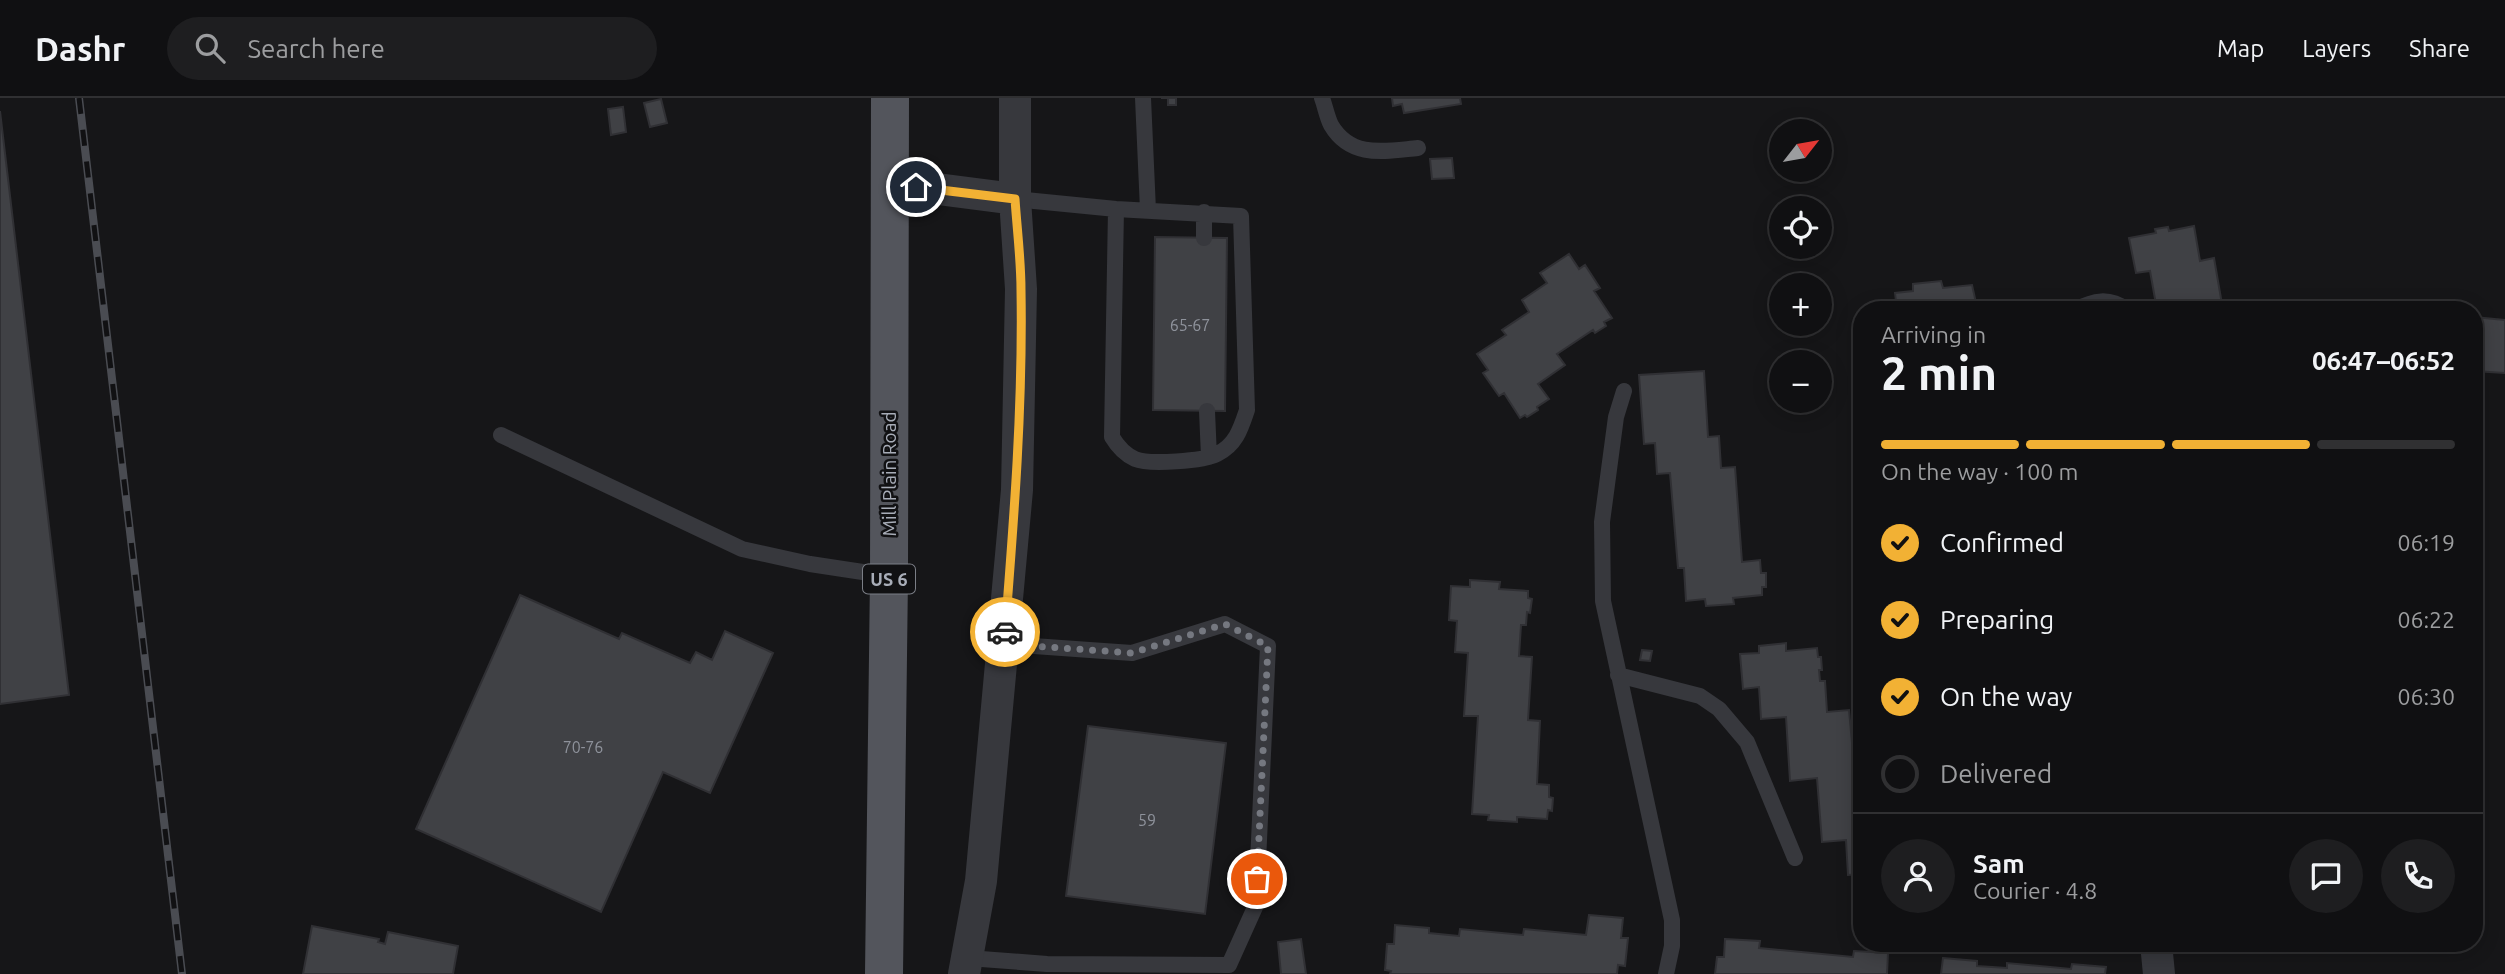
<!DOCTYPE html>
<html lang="en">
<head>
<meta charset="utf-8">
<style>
  body { margin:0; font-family:Ubuntu,sans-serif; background:#1e1e20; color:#f1f3f6; height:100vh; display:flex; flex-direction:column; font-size:26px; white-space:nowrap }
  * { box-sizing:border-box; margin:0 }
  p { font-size:23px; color:#9c9d9f }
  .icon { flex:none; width:38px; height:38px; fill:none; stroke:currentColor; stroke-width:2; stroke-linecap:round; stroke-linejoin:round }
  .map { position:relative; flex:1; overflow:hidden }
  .sheet { position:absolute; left:1853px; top:203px; width:630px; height:651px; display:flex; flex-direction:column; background:#101012; border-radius:28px; box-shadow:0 4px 18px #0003,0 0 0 2px #303032 }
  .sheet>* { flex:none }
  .needle { width:46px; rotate:59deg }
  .tools { position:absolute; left:1769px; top:21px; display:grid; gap:14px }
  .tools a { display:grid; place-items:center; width:63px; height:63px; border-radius:50%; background:#101012; box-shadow:0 4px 18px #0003,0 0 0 2px #303032; font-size:35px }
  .pin { position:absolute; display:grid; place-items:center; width:60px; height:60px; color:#fff; margin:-30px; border:4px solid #fff; border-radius:50%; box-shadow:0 2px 7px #0007 }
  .courier { position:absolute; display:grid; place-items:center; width:70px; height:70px; margin:-35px; border:5px solid #f2b134; border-radius:50%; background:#fff; color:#222; box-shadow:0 2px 9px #0007 }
  .head em { font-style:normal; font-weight:700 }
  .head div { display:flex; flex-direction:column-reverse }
  .head { display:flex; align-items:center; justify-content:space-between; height:119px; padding:0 28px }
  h1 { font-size:46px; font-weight:700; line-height:52px }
  .bar { display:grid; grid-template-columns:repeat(4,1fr); gap:10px 7px; align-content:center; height:84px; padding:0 28px }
  .bar i { height:9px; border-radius:5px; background:#303032 }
  .bar .selected { background:#f2b134 }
  .bar p { grid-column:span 4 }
  .line { display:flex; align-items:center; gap:18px; padding:0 28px; border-top:2px solid #303032 }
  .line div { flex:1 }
  .round { display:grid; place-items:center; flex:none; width:74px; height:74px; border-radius:37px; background:#1e1e20 }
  ol { padding:0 28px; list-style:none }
  li { display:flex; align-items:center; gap:21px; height:77px }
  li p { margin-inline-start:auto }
  li .icon { padding:7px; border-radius:50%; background:#f2b134; color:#111; stroke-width:4 }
  li:last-child { color:#9c9d9f }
  li i { width:38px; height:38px; border:4px solid #303032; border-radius:50% }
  header { display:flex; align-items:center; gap:42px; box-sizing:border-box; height:98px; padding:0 35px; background:#101012; border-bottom:2px solid #303032 }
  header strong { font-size:33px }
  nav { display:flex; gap:38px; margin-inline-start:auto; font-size:24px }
  .search { width:490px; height:63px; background:#1e1e20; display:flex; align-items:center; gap:18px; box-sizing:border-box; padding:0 24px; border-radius:38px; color:#9c9d9f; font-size:26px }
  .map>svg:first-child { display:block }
  .building { fill:#404145; stroke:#303034; stroke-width:2 }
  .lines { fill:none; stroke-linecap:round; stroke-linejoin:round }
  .lane { stroke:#37383d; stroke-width:16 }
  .street { stroke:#37383d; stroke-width:32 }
  .primary { stroke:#53555c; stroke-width:38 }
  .rail-casing { stroke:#4a4c52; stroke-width:8 }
  .rail { stroke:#111113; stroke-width:5; stroke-dasharray:16; stroke-linecap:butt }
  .done { stroke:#757880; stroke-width:7; stroke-dasharray:0 12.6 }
  .route { stroke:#f2b134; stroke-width:9 }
  .labels { text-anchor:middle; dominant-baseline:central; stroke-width:5; stroke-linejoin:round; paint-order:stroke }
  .number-label { font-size:16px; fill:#8e929b }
  .shield { fill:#111113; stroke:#7b7e86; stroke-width:2 }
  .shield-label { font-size:18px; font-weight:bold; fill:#a8adb8 }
  .street-label { font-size:19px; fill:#a8adb8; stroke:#111113 }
</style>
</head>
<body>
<header>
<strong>Dashr</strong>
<div class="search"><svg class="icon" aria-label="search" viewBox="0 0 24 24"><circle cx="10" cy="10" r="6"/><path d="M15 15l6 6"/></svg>Search here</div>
<nav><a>Map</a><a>Layers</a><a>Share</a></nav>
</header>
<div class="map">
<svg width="2505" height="876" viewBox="0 0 2505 876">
  <rect width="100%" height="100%" fill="#161618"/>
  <path class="building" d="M1161,0H1176V7H1168V0Z
    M1392,0H1460L1461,6L1404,15L1402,6L1393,8Z
    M661,1L667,25L650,29L644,5Z
    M623,9L626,34L611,37L608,11Z
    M0,13L69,597L0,606Z
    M1452,60L1454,80L1432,81L1430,61Z
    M2194,128L2200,163L2214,160L2223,212H2157L2150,173L2136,175L2129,140L2156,135L2155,131L2168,129L2169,133Z
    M1155,139L1227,140L1225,313L1153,312Z
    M1569,156L1579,171L1585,167L1600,190L1594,193L1612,220L1604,224L1606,228L1595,235L1593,232L1557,256L1565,267L1538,286L1549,301L1537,309L1538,312L1527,319L1525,317L1520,320L1504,295L1499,298L1483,275L1488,272L1477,256L1506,237L1502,232L1529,214L1522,202L1547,185L1540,175Z
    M1941,183L1943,190L1972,187L1977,209L1975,212H1897L1895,195L1913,193V186Z
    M2474,219L2505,222V275L2474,273Z
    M1704,273L1708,339L1719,338L1721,370L1735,369L1742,464L1760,462L1761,475H1766V489H1762V497L1733,500L1734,506L1706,508L1705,501L1686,503L1684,470H1678L1670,375L1657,376L1655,345L1644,346L1639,277Z
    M1470,482L1500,484L1499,491L1528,493V500L1532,501L1530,515L1527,514L1526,527H1521L1519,558L1532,559L1528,622L1540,623L1537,686L1549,687V699L1553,700L1552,713L1548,712L1547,721L1517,719V724L1488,722L1489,717L1472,716L1478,618H1464L1468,555L1455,554L1457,523L1449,522L1451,488L1470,489Z
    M520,497L619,541L622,535L690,565L696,554L712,562L725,533L773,555L710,695L663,674L601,814L416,731Z
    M1786,545V553L1817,550L1818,559H1821L1822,572H1819L1820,583H1825L1827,614L1849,612L1855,677L1862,676V776L1848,777L1846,742L1822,744L1817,680L1790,683L1786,619L1761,621L1759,589L1743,591L1740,556L1759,555V548Z
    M1642,552L1652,553L1650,563L1640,562Z
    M1088,628L1226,645L1205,816L1066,798Z
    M1589,817L1623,820L1621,840H1628L1625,868L1618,867L1617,876H1390L1391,873L1385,872L1387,846H1394L1395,827L1429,830V835L1459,838L1460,831L1523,837L1524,831L1586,837Z
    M312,828L379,841L378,844L385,846L388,834L458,848L453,876H303Z
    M1301,841L1306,876H1281L1278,844Z
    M1725,841L1760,843L1759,850L1853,859L1854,853L1888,855L1887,876H1715L1717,859H1724Z
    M1943,860L1977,863V868L2007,870V865L2071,871L2072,866L2106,869L2105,876H1941Z"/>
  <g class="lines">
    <path class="lane" d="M1143,0L1148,112
      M1322,0C1325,8 1327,19 1331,27C1351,61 1385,53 1418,50
      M1015,101L1116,111L1241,118L1247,312C1241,330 1236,347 1217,356C1204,363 1149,367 1135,361C1124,356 1118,349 1112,339L1116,111
      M1204,114V140
      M2075,212C2094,202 2109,199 2127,212
      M1624,293L1616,319L1602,424L1603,503L1672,822V848L1666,876
      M1207,313L1209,359
      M501,337L742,451L810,466L889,478
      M1618,577L1700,598L1719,611L1747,644L1795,760
      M968,860L1047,866L1229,867L1256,807L1268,548L1225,526L1132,555L1004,546"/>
    <path class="street" d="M891,85L1015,101
      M2156,845L2159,876
      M964,876L981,783L1017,392L1021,191L1015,101V0"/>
    <path class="primary" d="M884,876L889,478L890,0"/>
    <defs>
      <path id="rail" d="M79,0L182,876"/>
    </defs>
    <use href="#rail" class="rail-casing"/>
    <use href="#rail" class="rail"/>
  </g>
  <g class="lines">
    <path class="done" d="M1005,534L1004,546L1132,555L1225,526L1268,548L1257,781"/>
    <path class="route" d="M916,89L1015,101C1017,131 1021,162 1021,192C1023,306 1014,420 1005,534"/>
  </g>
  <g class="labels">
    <g class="number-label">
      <text x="1190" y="227">65-67</text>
      <text x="583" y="649">70-76</text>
      <text x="1147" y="722">59</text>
    </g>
    <rect class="shield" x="863" y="466.5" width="52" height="29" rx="5"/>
    <g class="shield-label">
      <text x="889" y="481">US 6</text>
    </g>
    <g class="street-label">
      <text transform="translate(889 376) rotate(-90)">Mill Plain Road</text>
    </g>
  </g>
</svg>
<div class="tools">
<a><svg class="needle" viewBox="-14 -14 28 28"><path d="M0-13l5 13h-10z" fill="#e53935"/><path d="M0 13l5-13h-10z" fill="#9c9d9f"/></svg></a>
<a><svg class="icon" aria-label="locate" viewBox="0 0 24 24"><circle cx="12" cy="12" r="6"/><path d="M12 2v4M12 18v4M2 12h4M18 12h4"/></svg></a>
<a>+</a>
<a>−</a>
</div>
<div class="pin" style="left:1257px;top:781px;background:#ea580c"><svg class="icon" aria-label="bag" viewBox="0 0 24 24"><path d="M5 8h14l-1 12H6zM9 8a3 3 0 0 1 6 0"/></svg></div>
<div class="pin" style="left:916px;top:89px;background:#1f2937"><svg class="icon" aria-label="home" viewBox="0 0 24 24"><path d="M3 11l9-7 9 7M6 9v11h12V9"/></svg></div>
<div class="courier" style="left:1005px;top:534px"><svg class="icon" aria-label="car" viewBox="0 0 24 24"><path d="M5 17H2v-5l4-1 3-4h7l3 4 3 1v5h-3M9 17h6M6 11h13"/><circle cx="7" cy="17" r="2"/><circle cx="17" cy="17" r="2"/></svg></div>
<section class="sheet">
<div class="head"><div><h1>2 min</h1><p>Arriving in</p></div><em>06:47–06:52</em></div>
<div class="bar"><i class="selected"></i><i class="selected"></i><i class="selected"></i><i></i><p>On the way · 100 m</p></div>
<ol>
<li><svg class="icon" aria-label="check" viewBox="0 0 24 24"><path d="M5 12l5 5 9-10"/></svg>Confirmed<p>06:19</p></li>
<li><svg class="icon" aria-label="check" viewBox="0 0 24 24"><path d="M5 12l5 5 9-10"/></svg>Preparing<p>06:22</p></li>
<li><svg class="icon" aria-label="check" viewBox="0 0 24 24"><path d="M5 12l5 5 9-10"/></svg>On the way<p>06:30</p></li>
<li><i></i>Delivered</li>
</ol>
<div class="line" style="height:126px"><a class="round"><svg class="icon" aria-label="person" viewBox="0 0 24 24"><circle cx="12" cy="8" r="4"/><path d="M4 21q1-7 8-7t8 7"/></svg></a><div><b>Sam</b><p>Courier · 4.8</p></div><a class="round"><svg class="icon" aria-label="chat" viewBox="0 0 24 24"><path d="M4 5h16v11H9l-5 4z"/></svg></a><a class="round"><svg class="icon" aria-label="phone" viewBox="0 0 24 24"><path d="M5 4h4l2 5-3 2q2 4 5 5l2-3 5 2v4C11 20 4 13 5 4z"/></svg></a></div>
</section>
</div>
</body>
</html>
